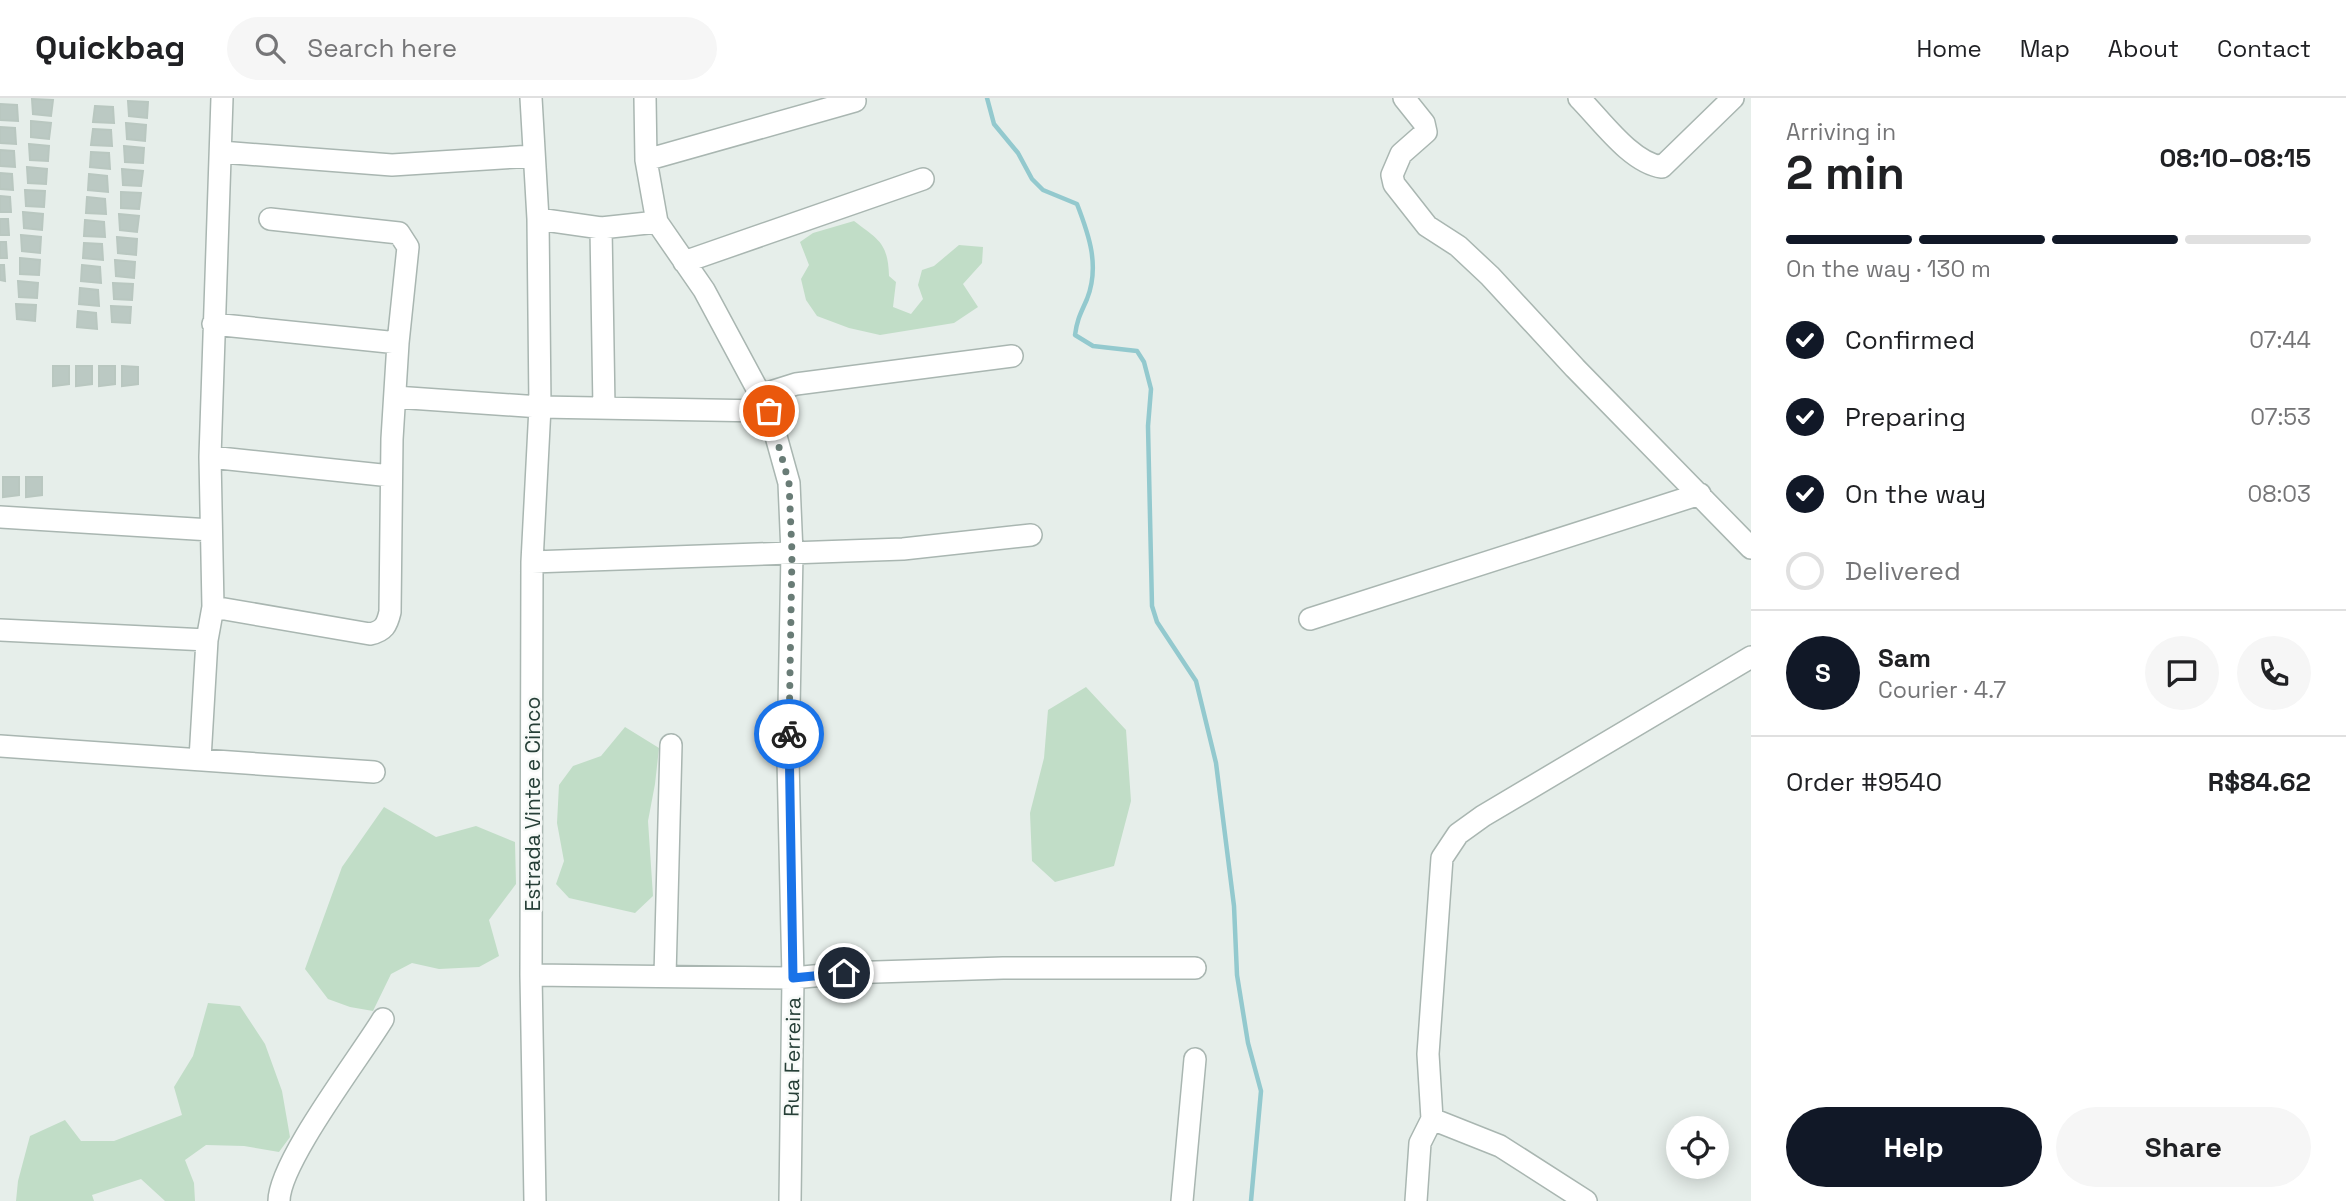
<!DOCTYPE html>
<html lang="en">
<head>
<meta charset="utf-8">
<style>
  body { margin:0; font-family:"Space Grotesk",sans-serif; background:#f6f6f6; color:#202124; height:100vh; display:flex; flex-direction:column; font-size:26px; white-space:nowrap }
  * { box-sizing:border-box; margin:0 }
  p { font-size:23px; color:#757577 }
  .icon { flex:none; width:38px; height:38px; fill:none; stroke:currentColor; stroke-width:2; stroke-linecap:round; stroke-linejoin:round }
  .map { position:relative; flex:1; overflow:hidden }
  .panel { display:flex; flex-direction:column; background:#fff; width:595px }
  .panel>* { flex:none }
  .controls { position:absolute; left:1666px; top:1018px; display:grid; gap:14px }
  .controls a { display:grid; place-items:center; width:63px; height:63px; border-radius:50%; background:#fff; box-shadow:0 4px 18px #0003; font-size:35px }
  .pin { position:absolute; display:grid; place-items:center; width:60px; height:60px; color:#fff; margin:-30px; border:4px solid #fff; border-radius:50%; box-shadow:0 2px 7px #0007 }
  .courier { position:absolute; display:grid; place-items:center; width:70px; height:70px; margin:-35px; border:5px solid #1a73e8; border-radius:50%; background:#fff; color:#222; box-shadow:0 2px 9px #0007 }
  .overview em { font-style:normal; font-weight:700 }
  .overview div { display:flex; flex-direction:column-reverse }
  .overview { display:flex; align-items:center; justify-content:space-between; height:119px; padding:0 35px }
  h1 { font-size:46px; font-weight:700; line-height:52px }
  .bar { display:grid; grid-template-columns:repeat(4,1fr); gap:10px 7px; align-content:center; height:84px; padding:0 35px }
  .bar i { height:9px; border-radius:5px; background:#e0e0e0 }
  .bar .selected { background:#111827 }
  .bar p { grid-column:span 4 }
  .line { display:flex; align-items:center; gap:18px; padding:0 35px; border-top:2px solid #e0e0e0 }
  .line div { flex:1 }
  .round { display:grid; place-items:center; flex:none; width:74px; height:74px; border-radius:37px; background:#f6f6f6 }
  ol { padding:0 35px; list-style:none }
  li { display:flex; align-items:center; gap:21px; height:77px }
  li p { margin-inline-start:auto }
  li .icon { padding:7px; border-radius:50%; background:#111827; color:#fff; stroke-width:4 }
  li:last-child { color:#757577 }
  li i { width:38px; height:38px; border:4px solid #e0e0e0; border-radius:50% }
  .action { display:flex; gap:14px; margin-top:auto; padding:14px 35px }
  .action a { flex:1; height:80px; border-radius:42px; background:#111827; color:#fff; font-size:28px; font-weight:700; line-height:80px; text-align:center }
  .action a+a { background:#f6f6f6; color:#202124 }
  header { display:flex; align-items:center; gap:42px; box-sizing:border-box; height:98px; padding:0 35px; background:#fff; border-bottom:2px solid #e0e0e0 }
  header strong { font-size:33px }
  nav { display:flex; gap:38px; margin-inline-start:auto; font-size:24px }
  .search { width:490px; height:63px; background:#f6f6f6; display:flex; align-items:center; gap:18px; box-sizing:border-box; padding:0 24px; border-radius:38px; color:#757577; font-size:26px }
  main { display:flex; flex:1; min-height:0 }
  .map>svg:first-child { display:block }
  .green { fill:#c1ddc7 }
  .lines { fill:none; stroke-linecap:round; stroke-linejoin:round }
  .stream { stroke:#93c9ce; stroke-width:4.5 }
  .building { fill:#bbc9c3; stroke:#b9c7c0; stroke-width:2 }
  .minor-casing { stroke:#a9b6b1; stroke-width:24 }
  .minor { stroke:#fff; stroke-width:21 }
  .done { stroke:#697c76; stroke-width:7; stroke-dasharray:0 12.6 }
  .route { stroke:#1a73e8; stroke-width:9 }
  .labels { text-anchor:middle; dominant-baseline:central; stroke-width:5; stroke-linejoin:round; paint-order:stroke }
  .street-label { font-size:21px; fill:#263f37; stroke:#f7faf8 }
</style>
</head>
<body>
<header>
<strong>Quickbag</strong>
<div class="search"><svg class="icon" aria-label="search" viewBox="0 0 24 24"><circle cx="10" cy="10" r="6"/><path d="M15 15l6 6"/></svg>Search here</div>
<nav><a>Home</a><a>Map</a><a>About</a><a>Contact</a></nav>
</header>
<main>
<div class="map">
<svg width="1751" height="1103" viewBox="0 0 1751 1103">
  <rect width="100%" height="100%" fill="#e6eeea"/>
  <path class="green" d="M854,123C879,142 888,145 889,178L896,184L893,209L911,216L923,201L918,187L922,172L934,168L959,147L983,149L982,165L963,186L978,209L954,225L880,237L849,230L817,218L806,202L801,181L809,167L800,144L813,135Z
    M1086,589L1126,632L1131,703L1114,768L1055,784L1032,763L1030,715L1044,660L1048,612Z
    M625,629L659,650L655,686L648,723L653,798L635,815L569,800L556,786L564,763L557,725L559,687L573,668L601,658Z
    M384,709L436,739L476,728L515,744L516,786L489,822L499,858L479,869L439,871L412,865L391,876L373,913L350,909L328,901L305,871L342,769Z
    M208,905L240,908L265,946L282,993L290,1039L279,1054L244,1048L206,1047L185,1062L194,1085L195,1103H165L141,1081L92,1097L94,1103H16L18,1083L30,1038L65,1022L81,1043H114L182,1017L174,989L193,958Z"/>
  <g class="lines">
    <path class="stream" d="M987,0L994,26L1018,55L1032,81L1043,92L1077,106C1089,137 1100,168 1087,201C1081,215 1077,221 1075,237L1093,248L1137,253L1144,264L1151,291L1148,328L1152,508L1157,524L1196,583L1216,665L1234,808L1237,877L1248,945L1261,993L1251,1103"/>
  </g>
  <path class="building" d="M32,1L53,2L51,18L33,16Z
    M128,3L148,4L147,20L129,18Z
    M0,6L17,7L18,23L0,22Z
    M95,8L113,9L114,25L93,24Z
    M31,23L51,25L49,41L31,39Z
    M126,25L146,27L145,43L127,41Z
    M0,29L15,30L16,46L0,45Z
    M93,31L111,32L112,48L91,47Z
    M29,46L49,48L48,63L30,62Z
    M124,48L144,50L143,65L125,64Z
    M0,52L14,53L15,69L0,68Z
    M91,54L109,55L110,71L90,69Z
    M27,69L47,71L46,86L28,85Z
    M122,71L143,73L141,88L123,87Z
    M0,75L12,76L13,92L0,91Z
    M89,76L107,78L108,94L88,92Z
    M25,92L45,93L44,109L26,108Z
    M121,94L141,95L139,111L121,110Z
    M0,98L10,99L11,114H0Z
    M87,99L105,101L106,116L86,115Z
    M23,114L43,116L42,132L24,130Z
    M119,116L139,118L137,134L120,132Z
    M0,121H8L9,137H0Z
    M85,122L104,124L105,139L84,138Z
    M21,137L41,139L40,155L22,153Z
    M117,139L137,141L136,157L118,155Z
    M0,144H6L7,160H0Z
    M84,145L102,146L103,162L83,160Z
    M20,160L40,162L39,177L20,176Z
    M115,162L135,164L134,180L116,178Z
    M0,167H4L5,183L0,182Z
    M82,167L100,169L101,185L81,183Z
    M18,183L38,185L37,200L19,199Z
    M113,185L133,186L132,202L114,201Z
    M80,190L98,192L99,208L79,206Z
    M16,206L36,207L35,223L17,221Z
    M111,208L131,209L130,225L112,224Z
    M78,213L96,215L97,231L77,229Z
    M53,268H69V286L53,288Z
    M76,268H92V286L76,288Z
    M99,268H115V286L99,288Z
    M122,268L138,269V286L122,288Z
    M3,379H19V397L3,399Z
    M26,379H42V397L26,399Z"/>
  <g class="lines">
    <defs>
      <path id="minor" d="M531,0L538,121
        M645,0L646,62L657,124
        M1404,0L1424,25L1426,34L1401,56L1392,77L1394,86L1427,128L1458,148L1490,178L1575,270L1751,450
        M1579,0C1601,22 1631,65 1662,69L1733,0
        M221,54L392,67L533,58
        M646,62L855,3
        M601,130L604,310
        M684,164L923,81
        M213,226L398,245
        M761,297L796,286L1012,258
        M395,299L540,309L769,313L704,192L657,124L601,130L538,121L540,309L532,464L531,877L535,1103
        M769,313L789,385L792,455L788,661L793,880L790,1103
        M210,359L391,378
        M0,419L211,432
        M532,464L903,451L1031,437
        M213,509L370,536C384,533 387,527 390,514L392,341L398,245L408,149L399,135L270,121
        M1310,521L1700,396
        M0,532L207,542
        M0,648L374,674
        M200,661L207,542L213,509L210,359L222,0
        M531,877L793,880L844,875L1003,870H1195
        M665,878L671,647
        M279,1103C279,1064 360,959 383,921
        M1182,1103L1195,961
        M1416,1103L1420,1045L1432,1021
        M1586,1103L1500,1048L1432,1021L1428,956L1442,760L1458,736L1483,718L1751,559"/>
    </defs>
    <use href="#minor" class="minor-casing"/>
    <use href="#minor" class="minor"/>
  </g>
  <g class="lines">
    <path class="done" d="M769,313L789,385L792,455L789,636"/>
    <path class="route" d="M789,636L793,880L844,875"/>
  </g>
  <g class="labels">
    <g class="street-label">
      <text transform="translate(532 706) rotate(-90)">Estrada Vinte e Cinco</text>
      <text transform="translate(792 959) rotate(-89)">Rua Ferreira</text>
    </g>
  </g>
</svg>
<div class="controls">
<a><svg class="icon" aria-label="locate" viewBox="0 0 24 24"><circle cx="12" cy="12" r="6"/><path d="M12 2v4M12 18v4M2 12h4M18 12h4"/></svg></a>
</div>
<div class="pin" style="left:769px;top:313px;background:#ea580c"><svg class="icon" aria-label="bag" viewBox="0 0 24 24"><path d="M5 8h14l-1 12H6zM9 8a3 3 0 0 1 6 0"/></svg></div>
<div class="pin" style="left:844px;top:875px;background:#1f2937"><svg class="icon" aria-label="home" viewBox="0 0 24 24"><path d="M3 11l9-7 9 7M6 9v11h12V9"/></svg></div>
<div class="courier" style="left:789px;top:636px"><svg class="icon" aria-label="bike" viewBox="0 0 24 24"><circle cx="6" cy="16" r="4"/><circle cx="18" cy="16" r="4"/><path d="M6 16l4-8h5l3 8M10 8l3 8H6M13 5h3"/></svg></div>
</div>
<section class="panel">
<div class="overview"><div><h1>2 min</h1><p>Arriving in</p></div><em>08:10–08:15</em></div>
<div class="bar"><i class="selected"></i><i class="selected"></i><i class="selected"></i><i></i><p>On the way · 130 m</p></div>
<ol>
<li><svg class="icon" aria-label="check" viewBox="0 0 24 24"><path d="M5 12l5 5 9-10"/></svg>Confirmed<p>07:44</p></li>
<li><svg class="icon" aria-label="check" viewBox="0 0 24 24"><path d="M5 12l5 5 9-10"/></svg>Preparing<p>07:53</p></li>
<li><svg class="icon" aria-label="check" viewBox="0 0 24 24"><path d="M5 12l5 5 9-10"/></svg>On the way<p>08:03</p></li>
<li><i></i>Delivered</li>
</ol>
<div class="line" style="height:126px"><b class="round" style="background:#111827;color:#fff">S</b><div><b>Sam</b><p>Courier · 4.7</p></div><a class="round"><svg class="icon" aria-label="chat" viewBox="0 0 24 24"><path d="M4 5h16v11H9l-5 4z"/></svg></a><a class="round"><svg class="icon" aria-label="phone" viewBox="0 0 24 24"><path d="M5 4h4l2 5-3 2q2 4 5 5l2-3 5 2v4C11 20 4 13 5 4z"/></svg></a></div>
<div class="line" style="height:91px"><div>Order #9540</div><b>R$84.62</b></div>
<div class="action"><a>Help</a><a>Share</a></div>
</section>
</main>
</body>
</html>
